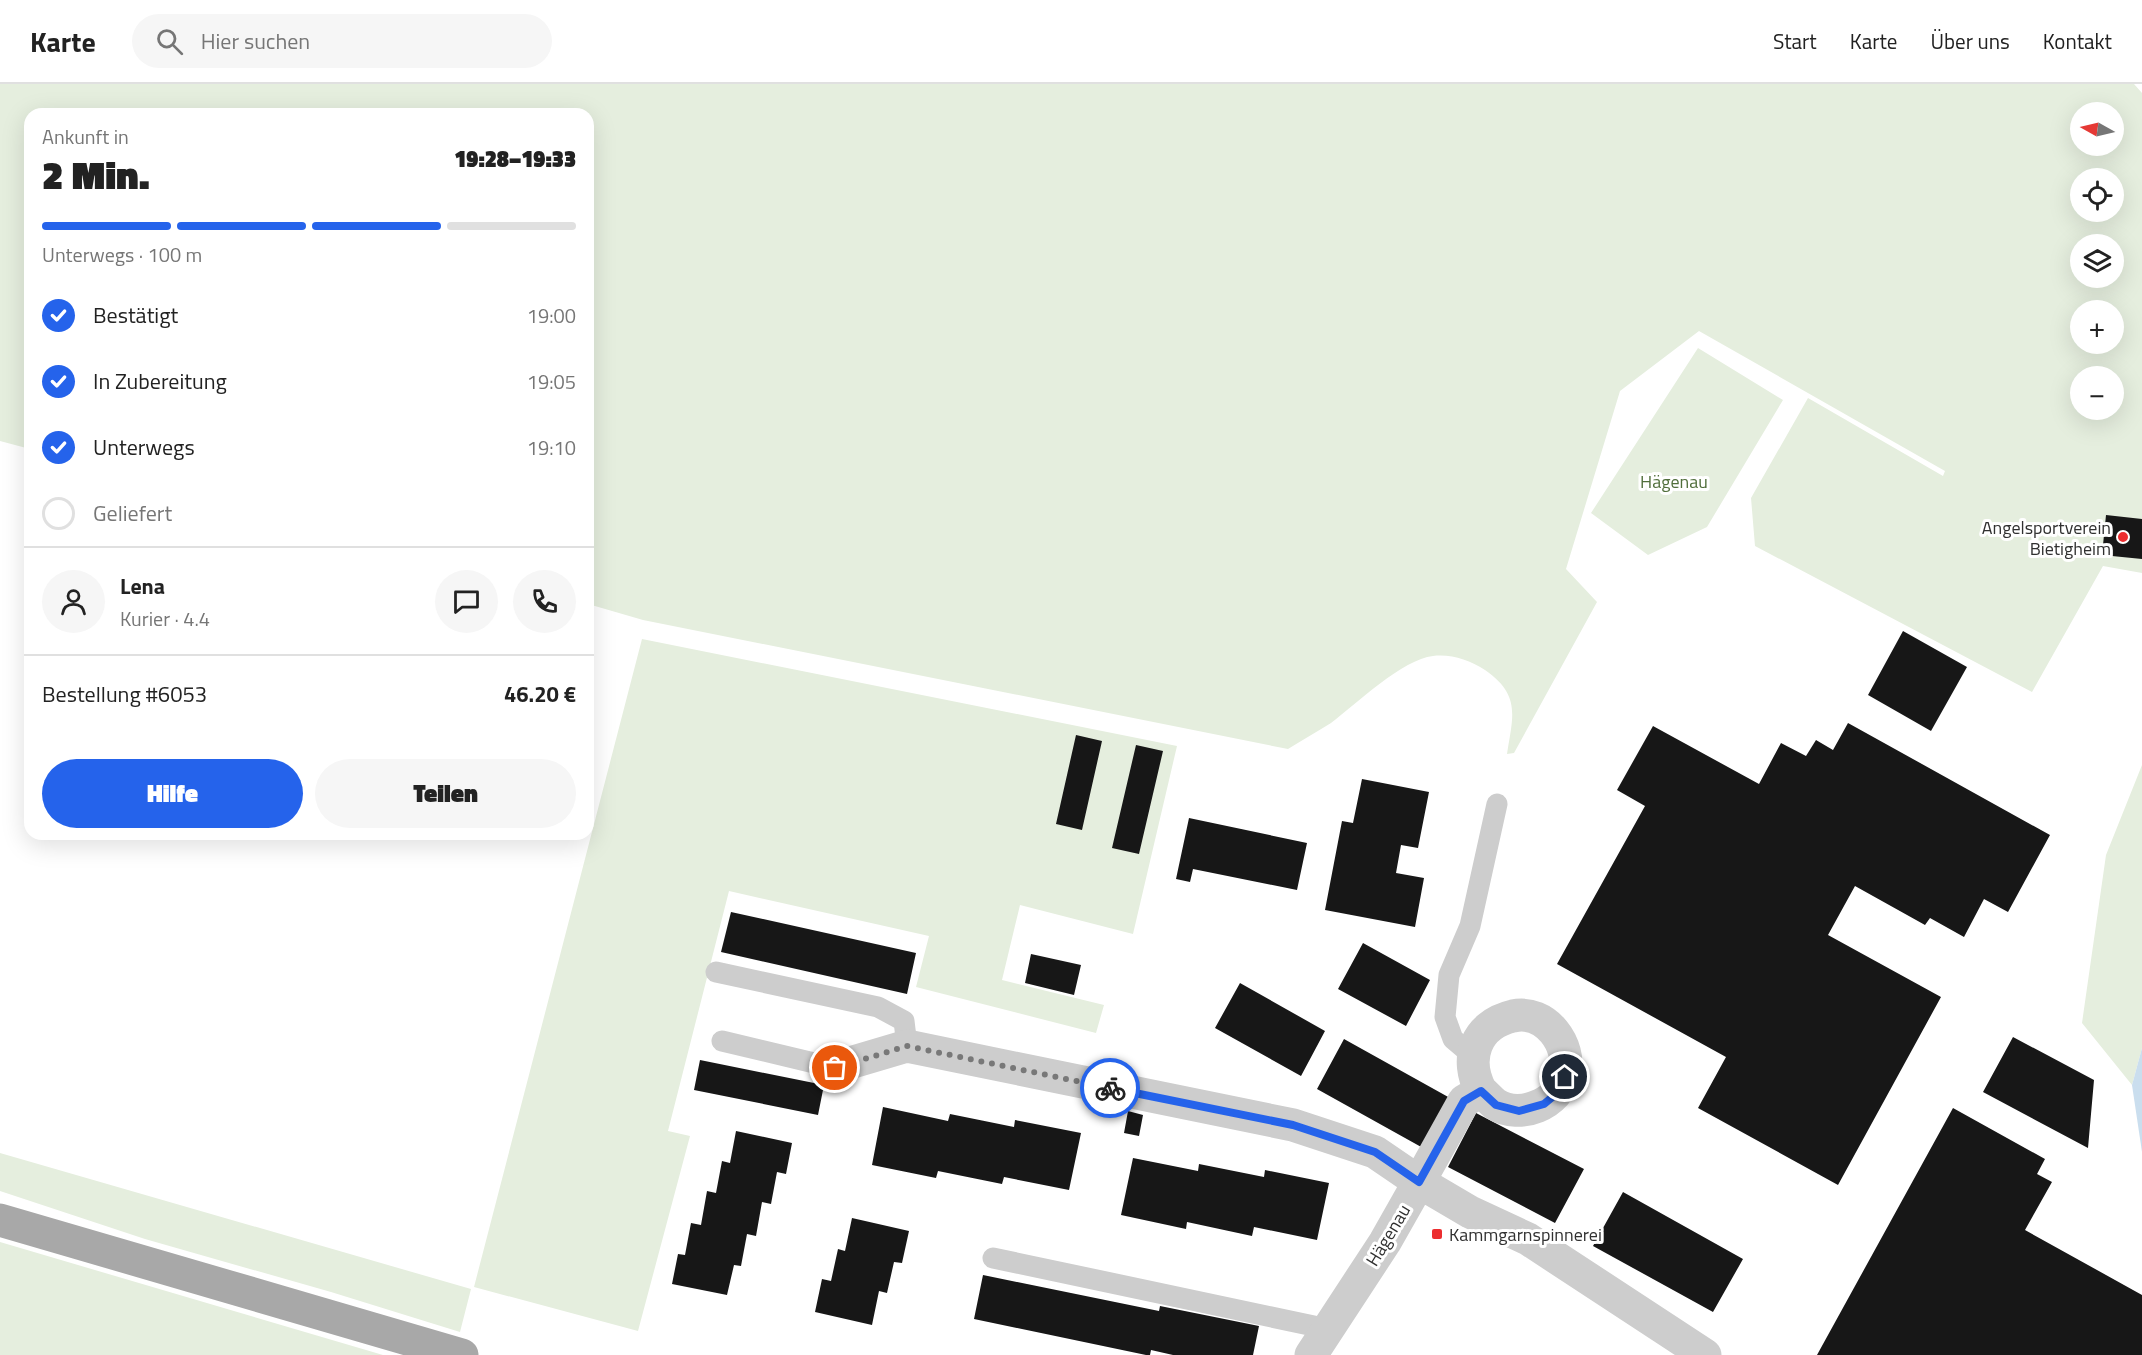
<!DOCTYPE html>
<html lang="de">
<head>
<meta charset="utf-8">
<style>
  body { margin:0; font-family:"Titillium Web",sans-serif; background:#f6f6f6; color:#222; height:100vh; display:flex; flex-direction:column; font-size:22px; white-space:nowrap }
  * { box-sizing:border-box; margin:0 }
  p { font-size:20px; color:#767676 }
  .icon { flex:none; width:33px; height:33px; fill:none; stroke:currentColor; stroke-width:2; stroke-linecap:round; stroke-linejoin:round }
  .map { position:relative; flex:1; overflow:hidden }
  .details { position:absolute; left:24px; top:24px; width:570px; height:732px; display:flex; flex-direction:column; background:#fff; border-radius:18px; box-shadow:0 6px 24px #0002 }
  .details>* { flex:none }
  .needle { width:39px; rotate:278deg }
  .tools { position:absolute; left:2070px; top:18px; display:grid; gap:12px }
  .tools a { display:grid; place-items:center; width:54px; height:54px; border-radius:50%; background:#fff; box-shadow:0 6px 24px #0002; font-size:30px }
  .pin { position:absolute; display:grid; place-items:center; width:51px; height:51px; color:#fff; margin:-26px; border:3px solid #fff; border-radius:50%; box-shadow:0 2px 6px #0007 }
  .courier { position:absolute; display:grid; place-items:center; width:60px; height:60px; margin:-30px; border:4px solid #2563eb; border-radius:50%; background:#fff; color:#222; box-shadow:0 2px 8px #0007 }
  .summary em { font-style:normal; font-weight:800 }
  .summary div { display:flex; flex-direction:column-reverse }
  .summary { display:flex; align-items:center; justify-content:space-between; height:102px; padding:0 18px }
  h1 { font-size:39px; font-weight:800; line-height:45px }
  .bar { display:grid; grid-template-columns:repeat(4,1fr); gap:9px 6px; align-content:center; height:72px; padding:0 18px }
  .bar i { height:8px; border-radius:4px; background:#e0e0e0 }
  .bar .selected { background:#2563eb }
  .bar p { grid-column:span 4 }
  .line { display:flex; align-items:center; gap:15px; padding:0 18px; border-top:2px solid #e0e0e0 }
  .line div { flex:1 }
  .round { display:grid; place-items:center; flex:none; width:63px; height:63px; border-radius:32px; background:#f6f6f6 }
  ol { padding:0 18px; list-style:none }
  li { display:flex; align-items:center; gap:18px; height:66px }
  li p { margin-inline-start:auto }
  li .icon { padding:6px; border-radius:50%; background:#2563eb; color:#fff; stroke-width:4 }
  li:last-child { color:#767676 }
  li i { width:33px; height:33px; border:3px solid #e0e0e0; border-radius:50% }
  .cta { display:flex; gap:12px; margin-top:auto; padding:12px 18px }
  .cta a { flex:1; height:69px; border-radius:36px; background:#2563eb; color:#fff; font-size:24px; font-weight:800; line-height:69px; text-align:center }
  .cta a+a { background:#f6f6f6; color:#222 }
  header { display:flex; align-items:center; gap:36px; box-sizing:border-box; height:84px; padding:0 30px; background:#fff; border-bottom:2px solid #e0e0e0 }
  header strong { font-size:28px }
  nav { display:flex; gap:33px; margin-inline-start:auto; font-size:21px }
  .search { width:420px; height:54px; background:#f6f6f6; display:flex; align-items:center; gap:15px; box-sizing:border-box; padding:0 21px; border-radius:33px; color:#767676; font-size:22px }
  .map>svg:first-child { display:block }
  .green { fill:#e5eede; fill-rule:evenodd }
  .water { fill:#cadeee }
  .building { fill:#171717 }
  .lines { fill:none; stroke-linecap:round; stroke-linejoin:round }
  .lane { stroke:#cdcdcd; stroke-width:21 }
  .street { stroke:#cdcdcd; stroke-width:33 }
  .primary { stroke:#a8a8a8; stroke-width:33 }
  .done { stroke:#787878; stroke-width:6; stroke-dasharray:0 10.8 }
  .route { stroke:#2563eb; stroke-width:8 }
  .poi-dot { fill:#ec2e30; stroke:#fff; stroke-width:2 }
  .labels { text-anchor:middle; dominant-baseline:central; stroke-width:6; stroke-linejoin:round; paint-order:stroke }
  .park-label { font-size:18px; fill:#506e3b; stroke:#fff }
  .poi-label { font-size:18px; fill:#303030; stroke:#fff; text-anchor:end }
  .street-label { font-size:18px; fill:#303030; stroke:#fff }
</style>
</head>
<body>
<header>
<strong>Karte</strong>
<div class="search"><svg class="icon" aria-label="search" viewBox="0 0 24 24"><circle cx="10" cy="10" r="6"/><path d="M15 15l6 6"/></svg>Hier suchen</div>
<nav><a>Start</a><a>Karte</a><a>Über uns</a><a>Kontakt</a></nav>
</header>
<div class="map">
<svg width="2142" height="1271" viewBox="0 0 2142 1271">
  <rect width="100%" height="100%" fill="#fff"/>
  <path class="green" d="M0,0H2134L2142,9V489L2103,482L2032,608L1755,462L1751,414L1808,314L1943,392L1945,387L1699,247L1620,307L1566,485L1597,518L1514,669L1507,670C1513,632 1521,611 1485,586C1469,576 1452,570 1433,572C1403,575 1356,620 1331,639C1317,648 1302,656 1288,665L643,536L588,520V30H30V365L0,357ZM2080,28H2114V62H2080ZM2080,94H2114V128H2080ZM2080,160H2114V194H2080ZM2080,226H2114V260H2080ZM2080,292H2114V326H2080Z
    M1698,264L1783,316L1707,443L1648,471L1591,429Z
    M642,555L1177,662L1133,850L1020,821L1002,896L1104,921L1096,949L916,903L929,852L729,807L668,1047L690,1052L638,1247L474,1203Z
    M2142,681V964L2132,1001L2082,939L2106,771Z
    M0,1069L471,1205L460,1248L331,1208L145,1155L0,1107Z
    M0,1158L383,1271H0Z"/>
  <path class="water" d="M2142,964V1068L2132,1001Z"/>
  <path class="building" d="M2106,431L2142,435V475L2102,471Z
    M1903,547L1967,583L1931,647L1868,611Z
    M1848,639L2050,751L2008,828L1984,815L1964,853L1930,834L1925,841L1855,802L1828,851L1941,913L1838,1101L1698,1024L1726,973L1557,880L1645,722L1617,706L1653,642L1759,700L1781,659L1806,672L1816,656L1833,666Z
    M1076,651L1102,657L1082,746L1056,740Z
    M1136,661L1163,667L1139,770L1112,764Z
    M1362,695L1429,708L1418,764L1401,761L1396,789L1424,794L1415,843L1325,826L1342,737L1353,739Z
    M1189,734L1307,759L1297,806L1193,785L1190,798L1176,795Z
    M731,828L916,869L907,910L721,868Z
    M1363,859L1430,896L1406,942L1338,905Z
    M1031,870L1081,881L1074,911L1025,899Z
    M1240,899L1325,947L1301,992L1215,944Z
    M2013,953L2094,996L2088,1064L1983,1008Z
    M1344,955L1450,1014L1423,1064L1317,1005Z
    M700,976L824,1001L818,1031L694,1006Z
    M883,1023L948,1037L950,1030L1014,1043L1015,1036L1081,1049L1069,1106L1004,1093L1002,1100L938,1087L936,1094L872,1081Z
    M1953,1024L2045,1075L2037,1090L2052,1098L2025,1146L2142,1211V1271H1817Z
    M1128,1027L1143,1031L1139,1052L1124,1049Z
    M1476,1029L1584,1085L1555,1139L1448,1083Z
    M736,1047L792,1059L786,1090L777,1088L771,1120L762,1118L756,1152L747,1150L741,1182L734,1181L727,1211L672,1200L678,1170L685,1171L691,1139L701,1141L707,1107L716,1109L722,1077L730,1079Z
    M1133,1074L1198,1087L1199,1080L1264,1093L1265,1086L1329,1099L1317,1156L1254,1143L1252,1152L1187,1138L1186,1145L1121,1131Z
    M1623,1108L1743,1175L1713,1228L1593,1162Z
    M852,1134L909,1147L902,1179L894,1178L887,1209L879,1207L872,1241L815,1228L822,1195L831,1197L838,1165L845,1167Z
    M983,1191L1159,1227L1160,1222L1259,1242L1253,1271H1173L1151,1266L1150,1271H1146L974,1235Z"/>
  <g class="lines">
    <path class="lane" d="M716,888L878,923L904,937L907,962
      M722,957L835,984L853,978
      M1473,972L1453,955L1445,933L1449,891L1470,842L1497,720
      M993,1174L1328,1245"/>
    <path class="street" d="M853,978L907,962L1293,1041L1375,1068L1419,1098L1385,1158L1311,1271
      M1481,1007C1486,1011 1490,1016 1495,1020C1520,1036 1559,1020 1565,991C1572,961 1546,925 1513,932C1475,941 1464,975 1481,1007L1464,1017L1419,1098L1470,1128L1528,1155L1705,1271"/>
    <path class="primary" d="M0,1136L462,1271"/>
  </g>
  <g class="lines">
    <path class="done" d="M835,984L907,962L1110,1004"/>
    <path class="route" d="M1110,1004L1293,1041L1375,1068L1419,1098L1464,1017L1481,1007L1496,1021L1519,1027L1544,1020L1556,1010L1565,993"/>
  </g>
  <g class="poi-dot">
    <circle cx="2123" cy="453" r="6"/>
    <rect x="1431" y="1144" width="12" height="12" rx="3"/>
  </g>
  <g class="labels">
    <g class="park-label">
      <text x="1674" y="397">Hägenau</text>
    </g>
    <g class="poi-label">
      <text x="2111" y="443">Angelsportverein<tspan x="2111" dy="21">Bietigheim</tspan></text>
      <text x="1449" y="1150" text-anchor="start">Kammgarnspinnerei</text>
    </g>
    <g class="street-label">
      <text transform="translate(1388 1151) rotate(-59)">Hägenau</text>
    </g>
  </g>
</svg>
<div class="tools">
<a><svg class="needle" viewBox="-14 -14 28 28"><path d="M0-13l5 13h-10z" fill="#e53935"/><path d="M0 13l5-13h-10z" fill="#767676"/></svg></a>
<a><svg class="icon" aria-label="locate" viewBox="0 0 24 24"><circle cx="12" cy="12" r="6"/><path d="M12 2v4M12 18v4M2 12h4M18 12h4"/></svg></a>
<a><svg class="icon" aria-label="layers" viewBox="0 0 24 24"><path d="M12 4l9 5-9 5-9-5zM3 14l9 5 9-5"/></svg></a>
<a>+</a>
<a>−</a>
</div>
<div class="pin" style="left:835px;top:984px;background:#ea580c"><svg class="icon" aria-label="bag" viewBox="0 0 24 24"><path d="M5 8h14l-1 12H6zM9 8a3 3 0 0 1 6 0"/></svg></div>
<div class="pin" style="left:1565px;top:993px;background:#1f2937"><svg class="icon" aria-label="home" viewBox="0 0 24 24"><path d="M3 11l9-7 9 7M6 9v11h12V9"/></svg></div>
<div class="courier" style="left:1110px;top:1004px"><svg class="icon" aria-label="bike" viewBox="0 0 24 24"><circle cx="6" cy="16" r="4"/><circle cx="18" cy="16" r="4"/><path d="M6 16l4-8h5l3 8M10 8l3 8H6M13 5h3"/></svg></div>
<section class="details">
<div class="summary"><div><h1>2 Min.</h1><p>Ankunft in</p></div><em>19:28–19:33</em></div>
<div class="bar"><i class="selected"></i><i class="selected"></i><i class="selected"></i><i></i><p>Unterwegs · 100 m</p></div>
<ol>
<li><svg class="icon" aria-label="check" viewBox="0 0 24 24"><path d="M5 12l5 5 9-10"/></svg>Bestätigt<p>19:00</p></li>
<li><svg class="icon" aria-label="check" viewBox="0 0 24 24"><path d="M5 12l5 5 9-10"/></svg>In Zubereitung<p>19:05</p></li>
<li><svg class="icon" aria-label="check" viewBox="0 0 24 24"><path d="M5 12l5 5 9-10"/></svg>Unterwegs<p>19:10</p></li>
<li><i></i>Geliefert</li>
</ol>
<div class="line" style="height:108px"><a class="round"><svg class="icon" aria-label="person" viewBox="0 0 24 24"><circle cx="12" cy="8" r="4"/><path d="M4 21q1-7 8-7t8 7"/></svg></a><div><b>Lena</b><p>Kurier · 4.4</p></div><a class="round"><svg class="icon" aria-label="chat" viewBox="0 0 24 24"><path d="M4 5h16v11H9l-5 4z"/></svg></a><a class="round"><svg class="icon" aria-label="phone" viewBox="0 0 24 24"><path d="M5 4h4l2 5-3 2q2 4 5 5l2-3 5 2v4C11 20 4 13 5 4z"/></svg></a></div>
<div class="line" style="height:78px"><div>Bestellung #6053</div><b>46.20 €</b></div>
<div class="cta"><a>Hilfe</a><a>Teilen</a></div>
</section>
</div>
</body>
</html>
